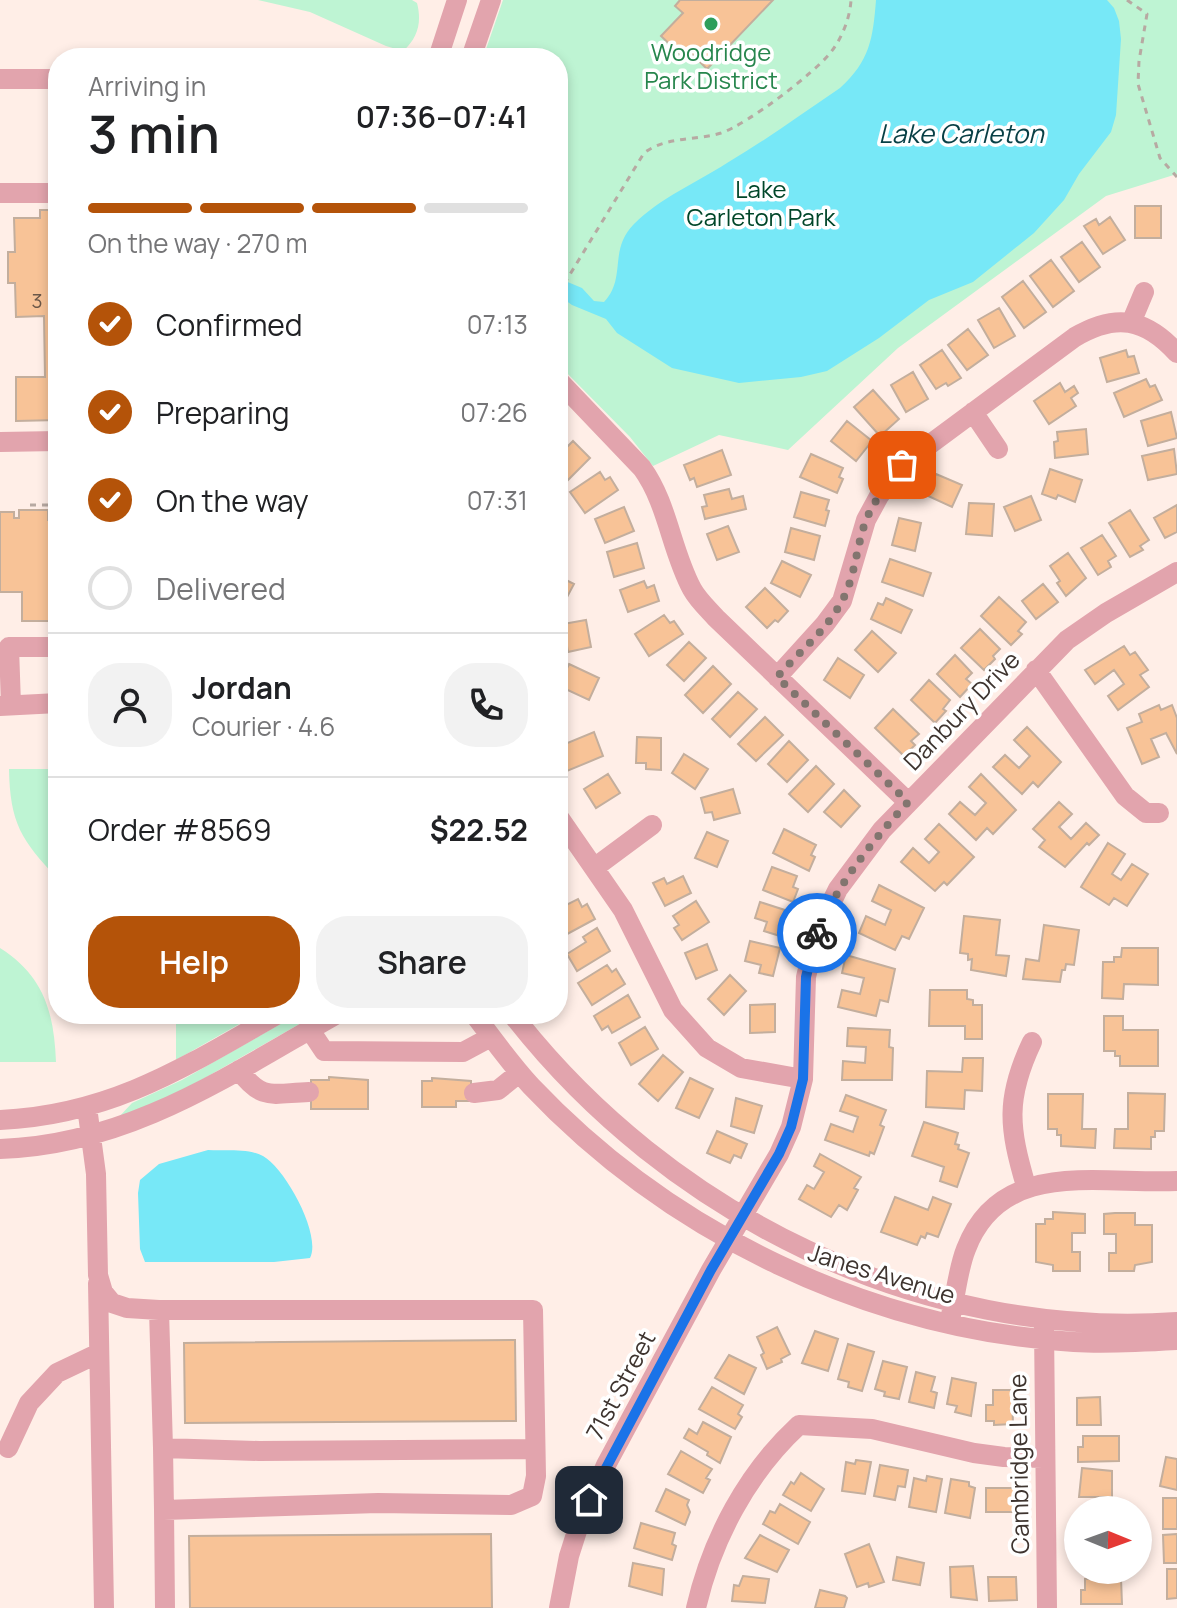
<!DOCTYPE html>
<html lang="en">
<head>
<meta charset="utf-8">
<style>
  body { margin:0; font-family:Manrope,sans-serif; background:#f2f2f2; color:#202124; height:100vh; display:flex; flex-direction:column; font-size:30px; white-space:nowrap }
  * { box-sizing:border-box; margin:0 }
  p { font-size:26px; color:#757577 }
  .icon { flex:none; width:44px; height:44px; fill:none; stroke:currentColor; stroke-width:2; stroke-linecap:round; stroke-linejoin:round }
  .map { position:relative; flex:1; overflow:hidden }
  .panel { position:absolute; left:48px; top:48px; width:520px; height:976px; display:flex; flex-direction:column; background:#fff; border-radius:32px; box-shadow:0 4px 12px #0003 }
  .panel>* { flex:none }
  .needle { width:52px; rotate:91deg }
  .tools { position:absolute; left:1064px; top:1496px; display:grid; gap:16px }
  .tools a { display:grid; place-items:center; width:88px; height:88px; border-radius:50%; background:#fff; box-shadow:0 4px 12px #0003; font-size:40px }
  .pin { position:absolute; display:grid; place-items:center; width:68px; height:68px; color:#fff; margin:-34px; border-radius:16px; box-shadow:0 4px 12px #0006 }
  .courier { position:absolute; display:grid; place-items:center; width:80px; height:80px; margin:-40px; border:6px solid #1a73e8; border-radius:50%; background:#fff; color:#222; box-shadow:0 2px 10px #0007 }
  .summary em { font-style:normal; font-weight:600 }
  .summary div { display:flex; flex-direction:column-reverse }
  .summary { display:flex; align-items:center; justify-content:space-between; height:136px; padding:0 40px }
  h1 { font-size:52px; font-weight:600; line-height:60px }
  .bar { display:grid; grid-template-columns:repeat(4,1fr); gap:12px 8px; align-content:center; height:96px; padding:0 40px }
  .bar i { height:10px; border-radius:6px; background:#e0e0e0 }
  .bar .selected { background:#b45309 }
  .bar p { grid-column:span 4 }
  .line { display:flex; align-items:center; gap:20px; padding:0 40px; border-top:2px solid #e0e0e0 }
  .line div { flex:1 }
  .round { display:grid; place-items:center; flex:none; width:84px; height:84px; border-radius:32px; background:#f2f2f2 }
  ol { padding:0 40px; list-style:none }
  li { display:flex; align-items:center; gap:24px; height:88px }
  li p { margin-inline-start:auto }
  li .icon { padding:8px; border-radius:50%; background:#b45309; color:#fff; stroke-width:4 }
  li:last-child { color:#757577 }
  li i { width:44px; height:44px; border:4px solid #e0e0e0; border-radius:50% }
  .button { display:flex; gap:16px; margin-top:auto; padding:16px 40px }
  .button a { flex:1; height:92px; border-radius:32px; background:#b45309; color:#fff; font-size:32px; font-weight:600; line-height:92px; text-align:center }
  .button a+a { background:#f2f2f2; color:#202124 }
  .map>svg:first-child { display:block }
  .green { fill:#bef4d3 }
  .water { fill:#77e8f7 }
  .building { fill:#f8c397; stroke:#c3ae9d; stroke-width:2 }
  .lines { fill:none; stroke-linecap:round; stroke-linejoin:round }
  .path { stroke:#b7a9a2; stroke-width:3; stroke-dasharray:6 6; stroke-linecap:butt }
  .minor { stroke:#e2a4ad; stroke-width:20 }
  .done { stroke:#82756f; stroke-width:8; stroke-dasharray:0 14.4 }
  .route { stroke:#1a73e8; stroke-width:10 }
  .leisure-dot { fill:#2e9e5b; stroke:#fff; stroke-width:3 }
  .labels { text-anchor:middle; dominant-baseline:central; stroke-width:7; stroke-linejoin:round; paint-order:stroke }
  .number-label { font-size:20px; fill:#6c5849 }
  .leisure-label { font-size:24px; fill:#27864d; stroke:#fff }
  .park-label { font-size:24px; fill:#004629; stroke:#fff }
  .street-label { font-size:24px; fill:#3e342f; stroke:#fff }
  .water-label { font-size:26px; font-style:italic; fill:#083f45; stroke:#fff }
</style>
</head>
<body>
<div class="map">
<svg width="1177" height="1608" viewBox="0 0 1177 1608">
  <rect width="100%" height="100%" fill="#ffeee7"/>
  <path class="green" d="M258,0H412L417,3C422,22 418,38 403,51L386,46L310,12Z
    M503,0H1177V174L1106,196L898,348L788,450L719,435L653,466L630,437L558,364V58H483Z
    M9,769H58V879C21,840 10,823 9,769Z
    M0,948C44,976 54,1012 56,1062H0Z
    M176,1014H257L176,1060Z
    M298,1014H317L175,1095L118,1118L132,1103L182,1080Z"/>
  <path class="water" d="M876,0H1107L1114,8L1119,21L1121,39L1116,115L1111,132L1079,174L1064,200L1034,233L973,282L929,300L879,338L827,371L801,377L739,383L672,368L617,333L606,319L572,305L558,295V278L582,288L594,301L604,302C627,278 608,250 634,224C660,198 696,183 727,163C766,140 803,113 840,88C870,61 873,38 876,0Z
    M208,1150C225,1151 248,1148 263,1156C285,1168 322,1235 310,1258L274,1262H145L140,1249L138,1193L140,1180L159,1164Z"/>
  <path class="building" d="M680,0H773L707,69L687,49L681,55L661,36L683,13L675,6Z
    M1135,206H1161V238H1135Z
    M40,210H52V218H58V420L16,421V377H45L44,316L16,317L15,283H8V252H15L14,218H40Z
    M1110,217L1125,240L1103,254L1084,226L1096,219L1099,225Z
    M1082,242L1100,267L1079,282L1061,257Z
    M1051,260L1074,291L1053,307L1030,276Z
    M1023,281L1046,312L1024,328L1002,297Z
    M999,308L1015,336L994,348L978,320Z
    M968,329L988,355L967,370L948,345Z
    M942,350L961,378L948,386L946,383L936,389L920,365Z
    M1126,350L1128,357L1134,356L1139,373L1107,382L1100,358Z
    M913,372L928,399L906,412L891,385Z
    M1146,379L1150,387L1155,385L1162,400L1124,417L1114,393Z
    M1060,383L1065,392L1074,386L1078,393L1071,398L1076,406L1049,424L1034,401Z
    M873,390L899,419L880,436L854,407Z
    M1171,412L1177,438L1148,446L1141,421Z
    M847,421L872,441L856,461L831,441Z
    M1086,429L1088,454L1055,458L1054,442L1058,441L1057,432Z
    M573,441L590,458L567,481L558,472V456Z
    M1174,449L1177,474L1148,480L1142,456Z
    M722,450L731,475L697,487L694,478L690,480L684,465Z
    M811,454L843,468L839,477L843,479L837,493L800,477Z
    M1050,469L1082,480L1075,502L1058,495L1056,499L1042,494Z
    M600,472L605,480L610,477L618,490L585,513L570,492Z
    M936,474L962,485L952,507L926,495Z
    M729,489L732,499L743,496L746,509L705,519L702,507L707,506L704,495Z
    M801,492L829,500L826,510L829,511L825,526L794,517Z
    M1031,496L1041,520L1015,531L1004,507Z
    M969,503L994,504L992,536L966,534Z
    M1177,505V532L1165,538L1154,518Z
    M624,507L634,531L605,543L595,519Z
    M19,510H48V520H58V621H22V592H0V512H14V518H19Z
    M1130,510L1149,540L1140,546L1143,550L1130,557L1109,523Z
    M899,518L921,523L915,551L892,545Z
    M728,526L739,552L717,560L707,534Z
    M791,528L820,536L814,560L785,552Z
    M1102,535L1116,556L1108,561L1111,567L1098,575L1081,548Z
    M637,543L644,568L614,577L607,552Z
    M1068,553L1086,578L1066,596L1057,583L1060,581L1050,566Z
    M890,559L931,573L923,596L882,582Z
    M782,561L811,575L800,597L771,583Z
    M558,576L574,584L558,614Z
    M644,581L647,588L654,585L659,601L628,612L620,590Z
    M1043,584L1058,602L1036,619L1022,601Z
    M765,588L788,611L778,622L775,620L767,628L746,607Z
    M999,597L1026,622L1018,631L1022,634L1011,645L981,616Z
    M886,598L912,610L901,633L871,619L878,603L883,605Z
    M664,615L670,623L674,621L683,634L649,656L635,634Z
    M586,620L591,647L568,652L563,624Z
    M980,629L1000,649L993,656L995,659L984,670L961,648Z
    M872,631L896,653L878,672L855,650Z
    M689,642L706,658L684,681L667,665Z
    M1124,646L1130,655L1135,652L1148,670L1140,675L1149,687L1118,710L1108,696L1124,684L1114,670L1095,684L1085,670Z
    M955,655L972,673L966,679L972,684L960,697L937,674Z
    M838,658L864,675L850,698L824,680Z
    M569,664L599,678L589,700L559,686Z
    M713,666L731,684L703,713L685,695Z
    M929,680L950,700L943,709L946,711L935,723L911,700Z
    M738,692L757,709L730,737L712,719Z
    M1159,705L1161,710L1172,705L1177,718V754L1166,733L1151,739L1159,757L1142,764L1127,728L1142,722L1139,714Z
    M893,709L919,734L911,741L915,745L904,756L875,728Z
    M765,717L783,735L756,761L738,744Z
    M1027,727L1061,762L1038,787L1033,782L1022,794L993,767L1005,755L1019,768L1030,756L1014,740Z
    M594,732L603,756L567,771L560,746Z
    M637,737L661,738V770L646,769V763H636Z
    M789,741L808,760L787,782L768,764Z
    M684,754L708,769L695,789L672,773Z
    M816,766L834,784L808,812L789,794Z
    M608,774L620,793L596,808L584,789Z
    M981,774L1016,810L993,834L987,828L976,840L949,814L960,802L975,815L986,803L969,787Z
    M733,789L740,813L714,820L712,812L705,813L701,798Z
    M844,790L860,806L841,827L824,812Z
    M1059,802L1072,814L1059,827L1071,839L1086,823L1099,835L1089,845L1087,843L1065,867L1039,847L1045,840L1033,829Z
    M939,824L974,857L947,885L944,882L935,891L901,862L913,848L929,863L939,852L925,839Z
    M784,829L816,845L811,855L815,857L809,871L773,853Z
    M707,832L728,841L717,867L695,858Z
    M1108,843L1125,854L1112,874L1121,880L1132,864L1148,874L1127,906L1114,898L1109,905L1081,887Z
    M772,867L797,876L793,887L798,889L793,902L763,890Z
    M683,876L691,893L665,906L653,883L664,878L667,884Z
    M879,885L924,908L909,939L902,936L895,950L859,933L866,916L885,925L891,910L872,901Z
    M578,899L582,907L587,904L595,919L558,939V909Z
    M696,901L709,922L682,940L674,928L679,925L673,916Z
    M760,902L791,912L783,937L764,931L767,922L755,918Z
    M964,916L1000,920L996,955L1009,956L1006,976L971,970L972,959L968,960V954L960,953Z
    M1044,925L1079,930L1074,965L1066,964L1065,970H1062L1060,982L1023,979L1026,959L1039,961Z
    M597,928L610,951L577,971L567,954L586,942L583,937Z
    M750,941L780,948L773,976L759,973L761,965L745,961Z
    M707,944L717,970L696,979L685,953Z
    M1122,948H1158V985L1124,984L1123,999L1102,998L1103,962H1114V957H1121Z
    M846,955L895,969L888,1002L880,1000L876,1016L838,1007L842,990L860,994L864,978L842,973Z
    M607,965L612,972L616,969L625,984L592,1005L578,983Z
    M730,975L746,991L724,1015L708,999Z
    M930,990H967V999L973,1000V1005H982V1039H965V1026H929Z
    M628,995L640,1017L612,1033L608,1026L602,1030L594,1016Z
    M775,1004V1032L750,1033V1005Z
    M1104,1016H1123V1030H1158V1066H1120V1056H1115V1051H1104Z
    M645,1027L658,1049L631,1065L619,1043Z
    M848,1028L890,1030L889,1047L893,1048L892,1080H842L843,1061L865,1063L866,1047L847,1046Z
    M663,1055L683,1072L658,1101L639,1084Z
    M963,1058H983L982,1091L965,1090L964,1109L926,1107L927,1071L962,1072Z
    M329,1077L368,1080V1109H311V1080H329Z
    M432,1078L471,1081V1101H456V1107H422V1081H432Z
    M690,1078L713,1089L699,1118L676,1108Z
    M1128,1093L1165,1094L1164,1131H1155V1137H1151V1149L1114,1148L1115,1129H1128Z
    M1048,1094H1083L1082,1129H1096L1095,1148L1061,1146V1135H1057V1129H1048Z
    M846,1095L886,1110L880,1125L884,1127L874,1154L870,1152L869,1156L825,1140L831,1124L853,1132L858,1117L840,1111Z
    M736,1098L762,1106L754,1133L731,1126Z
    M924,1122L958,1133L955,1144L959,1145L958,1149L969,1153L957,1187L940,1181L944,1167L912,1156Z
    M717,1131L747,1144L741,1158L734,1155L730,1163L707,1153Z
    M820,1154L861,1177L854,1188L858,1190L847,1210L839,1205L831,1217L799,1199L807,1185L814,1189L824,1172L814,1166Z
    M895,1197L928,1210L933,1197L951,1204L938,1237L927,1233L925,1238L921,1236L917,1245L881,1232Z
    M1053,1212L1085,1214V1233H1072V1252H1080V1271H1053V1265L1036,1262V1224H1045V1219H1053Z
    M1115,1213H1135V1225H1152V1262L1135,1265L1134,1271H1109V1253H1116V1234H1104V1214Z
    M777,1327L790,1354L781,1359L782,1362L767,1369L761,1355L764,1353L757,1337Z
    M815,1331L838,1339L828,1371L802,1363Z
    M515,1340L516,1421L185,1423L184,1343Z
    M848,1344L874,1352L862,1391L848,1387L849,1382L838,1379Z
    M729,1355L756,1368L744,1394L715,1378Z
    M883,1361L907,1367L899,1399L884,1396L885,1392L875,1389Z
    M916,1372L935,1377L931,1391L937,1393L934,1408L909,1402Z
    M952,1378L976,1383L971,1416L955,1412L957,1406L947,1404Z
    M712,1387L743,1405L738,1414L742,1417L735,1429L699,1409Z
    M993,1390H1012L1013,1424L994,1425V1421H986V1405H993Z
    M1100,1397L1101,1425H1077V1398Z
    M703,1422L731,1437L720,1463L707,1455L708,1452L684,1438L689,1429L697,1434Z
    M1083,1436H1119V1461L1078,1462V1447H1083Z
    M681,1451L712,1469L706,1478L710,1480L703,1493L668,1474Z
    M1166,1457L1177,1459V1490L1160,1486Z
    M856,1460L871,1462L865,1494L842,1491L846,1462L855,1464Z
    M880,1465L908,1470L905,1487L898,1486L895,1500L874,1496Z
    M1082,1468L1112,1471V1497H1079Z
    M801,1473L824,1489L811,1511L783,1495L791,1482L794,1484Z
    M927,1476L942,1479L936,1512L909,1507L914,1478L926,1481Z
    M951,1479L969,1482V1486L975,1488L970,1518L945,1513Z
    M986,1488H1015L1014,1512H986Z
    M666,1489L689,1500L687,1505L690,1512L685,1525L656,1511Z
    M1163,1498H1177V1529H1163Z
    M780,1504L810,1522L798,1544L763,1524L770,1511L775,1513Z
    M641,1523L675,1533L672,1544L676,1546L672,1560L634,1548Z
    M491,1534L492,1608H190L189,1536Z
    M1177,1534V1563H1164L1163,1535Z
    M760,1535L789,1550L777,1572L745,1558Z
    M869,1544L884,1582L869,1587L868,1583L857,1587L845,1554Z
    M897,1557L924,1563L920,1585L893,1580Z
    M633,1563L664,1569L662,1595L629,1586Z
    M973,1566L977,1600L951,1597L950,1567Z
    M1167,1569H1177V1598L1167,1599Z
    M743,1576L769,1579L765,1603L732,1601L734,1585L739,1586Z
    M988,1577H1016L1017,1600L989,1601Z
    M1121,1578L1122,1604H1081V1590H1085V1579Z
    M820,1590L845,1596L847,1598L844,1608H815Z"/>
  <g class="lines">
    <path class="path" d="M1127,0L1147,14L1139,61L1138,84L1160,158L1177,177
      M558,294L644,153C667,136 694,141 721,133C746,125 815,73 831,52C842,38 850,18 851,0
      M30,505H58"/>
    <path class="minor" d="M438,58L457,0
      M471,58L491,0
      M0,79H58
      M0,193H58
      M1131,323L1144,292
      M558,380L642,468C668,504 671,550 692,589C698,600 708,609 716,618L908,802
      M973,412L998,449
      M0,442L58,441
      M1036,670L1125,796L1146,813H1159
      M777,677L825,624L842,601L866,520L879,496L902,465L1075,337C1116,313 1145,318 1177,353
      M11,705L9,647H58
      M0,706L58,703
      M558,816L623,910L673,1010L707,1048L741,1068L803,1079
      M594,868L652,825
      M474,1014C492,1038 510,1063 531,1086C671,1234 869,1329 1074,1342C1108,1344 1143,1342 1177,1340
      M512,1014C668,1215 921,1340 1177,1322
      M310,1030L324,1051L463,1052L491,1037
      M239,1070C262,1102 273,1093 309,1092
      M474,1093L498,1090L519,1073
      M87,1107L96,1174L98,1275L103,1292L112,1303L127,1308L159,1310H533L536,1476L532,1496L511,1505L378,1503L164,1510L165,1608
      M0,1120C111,1115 185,1067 278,1014
      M0,1149C129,1145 229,1075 337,1014
      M1026,1186C1009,1128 1005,1099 1032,1042
      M98,1283L104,1608
      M159,1310L163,1448
      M951,1315C956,1293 958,1269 966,1249C1001,1157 1101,1185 1177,1181
      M1044,1327L1047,1608
      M8,1448L29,1403L57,1373L99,1353
      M164,1510L163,1448L259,1451L535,1449
      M559,1608L569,1556L577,1531L606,1465L711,1270L779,1154L791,1127L803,1079L806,977L817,932L838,889L882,830L1067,640L1106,613L1177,572
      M696,1608C712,1539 747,1473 799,1425L872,1429L974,1453L1004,1457L1043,1458"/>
  </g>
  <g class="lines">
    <path class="done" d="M817,933C839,882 871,843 908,802L777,677C798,653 827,630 842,601C855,577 856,549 865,523C873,501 888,484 902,465"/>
    <path class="route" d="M589,1500L711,1270L779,1154L791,1127L803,1079L806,977L817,933"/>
  </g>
  <circle class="leisure-dot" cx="711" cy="24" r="8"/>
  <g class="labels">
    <g class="number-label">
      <text x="37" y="300">3</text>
    </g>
    <g class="leisure-label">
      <text x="711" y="51">Woodridge<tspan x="711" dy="28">Park District</tspan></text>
    </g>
    <g class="park-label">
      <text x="761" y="188">Lake<tspan x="761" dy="28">Carleton Park</tspan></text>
    </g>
    <g class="street-label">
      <text transform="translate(961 710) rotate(-46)">Danbury Drive</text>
      <text transform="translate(882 1273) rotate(17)">Janes Avenue</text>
      <text transform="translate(620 1385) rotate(-62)">71st Street</text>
      <text transform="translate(1018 1464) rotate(-91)">Cambridge Lane</text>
    </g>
    <g class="water-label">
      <text x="961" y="133">Lake Carleton</text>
    </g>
  </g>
</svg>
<div class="tools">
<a><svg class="needle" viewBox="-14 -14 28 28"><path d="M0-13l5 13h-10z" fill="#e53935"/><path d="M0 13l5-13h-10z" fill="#757577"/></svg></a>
</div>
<div class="pin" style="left:902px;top:465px;background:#ea580c"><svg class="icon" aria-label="bag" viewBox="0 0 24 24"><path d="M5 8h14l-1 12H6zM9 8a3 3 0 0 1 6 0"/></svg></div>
<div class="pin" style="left:589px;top:1500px;background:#1f2937"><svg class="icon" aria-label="home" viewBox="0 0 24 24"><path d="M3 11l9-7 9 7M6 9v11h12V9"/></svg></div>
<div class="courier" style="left:817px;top:933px"><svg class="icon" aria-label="bike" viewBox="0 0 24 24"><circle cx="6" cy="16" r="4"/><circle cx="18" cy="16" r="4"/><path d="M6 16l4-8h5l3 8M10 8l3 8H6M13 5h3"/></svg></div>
<section class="panel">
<div class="summary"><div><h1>3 min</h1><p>Arriving in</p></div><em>07:36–07:41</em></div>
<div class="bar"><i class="selected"></i><i class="selected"></i><i class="selected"></i><i></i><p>On the way · 270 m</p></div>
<ol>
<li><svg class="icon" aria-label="check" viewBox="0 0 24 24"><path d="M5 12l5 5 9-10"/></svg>Confirmed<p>07:13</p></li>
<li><svg class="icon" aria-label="check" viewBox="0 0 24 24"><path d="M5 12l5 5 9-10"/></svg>Preparing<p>07:26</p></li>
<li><svg class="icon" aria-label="check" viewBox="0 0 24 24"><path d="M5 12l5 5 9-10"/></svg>On the way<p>07:31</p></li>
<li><i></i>Delivered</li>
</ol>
<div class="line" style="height:144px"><a class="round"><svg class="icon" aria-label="person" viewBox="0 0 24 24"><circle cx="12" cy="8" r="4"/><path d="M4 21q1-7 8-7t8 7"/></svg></a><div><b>Jordan</b><p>Courier · 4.6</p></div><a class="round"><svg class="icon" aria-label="phone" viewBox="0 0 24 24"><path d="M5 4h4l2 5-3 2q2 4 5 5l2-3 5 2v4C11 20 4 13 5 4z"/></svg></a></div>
<div class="line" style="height:104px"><div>Order #8569</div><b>$22.52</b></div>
<div class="button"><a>Help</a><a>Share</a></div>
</section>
</div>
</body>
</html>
